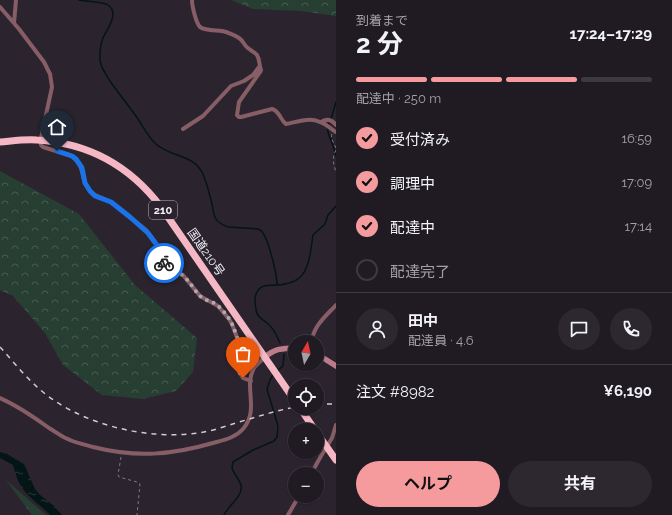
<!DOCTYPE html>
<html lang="ja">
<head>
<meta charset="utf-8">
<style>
  body { margin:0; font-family:Raleway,"Noto Sans JP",sans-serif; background:#2d2830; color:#f1f3f6; height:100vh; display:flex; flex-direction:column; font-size:15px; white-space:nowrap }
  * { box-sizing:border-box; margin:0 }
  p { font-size:13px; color:#a2a1a6 }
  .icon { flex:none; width:22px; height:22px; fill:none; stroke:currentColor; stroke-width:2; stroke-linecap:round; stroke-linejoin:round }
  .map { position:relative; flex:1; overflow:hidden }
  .sheet { display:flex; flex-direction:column; background:#201b23; width:336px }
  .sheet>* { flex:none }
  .needle { width:26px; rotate:9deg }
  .buttons { position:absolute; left:288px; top:335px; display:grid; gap:8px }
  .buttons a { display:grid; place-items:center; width:36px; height:36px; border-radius:50%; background:#201b23; box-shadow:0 1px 3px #0004,0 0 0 1px #3d3941; font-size:20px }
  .pin { position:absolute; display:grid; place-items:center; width:34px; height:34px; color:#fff; margin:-41px -17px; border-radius:50% 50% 50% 0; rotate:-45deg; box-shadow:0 0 4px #0007 }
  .pin .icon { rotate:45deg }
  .courier { position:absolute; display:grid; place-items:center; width:40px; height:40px; margin:-20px; border:3px solid #1a73e8; border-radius:50%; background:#fff; color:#222; box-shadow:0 1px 5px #0007 }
  .summary em { font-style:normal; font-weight:700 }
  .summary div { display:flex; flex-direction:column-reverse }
  .summary { display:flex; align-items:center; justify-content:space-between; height:68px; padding:0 20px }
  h1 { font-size:26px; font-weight:700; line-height:30px }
  .bar { display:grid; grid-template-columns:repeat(4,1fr); gap:6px 4px; align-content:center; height:48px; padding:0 20px }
  .bar i { height:5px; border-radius:3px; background:#3d3941 }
  .bar .current { background:#f59b9d }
  .bar p { grid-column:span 4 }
  .line { display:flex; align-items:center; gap:10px; padding:0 20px; border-top:1px solid #3d3941 }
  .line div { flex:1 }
  .round { display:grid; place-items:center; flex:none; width:42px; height:42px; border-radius:21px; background:#2d2830 }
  ol { padding:0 20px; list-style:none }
  li { display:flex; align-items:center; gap:12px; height:44px }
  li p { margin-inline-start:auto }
  li .icon { padding:4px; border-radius:50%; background:#f59b9d; color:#111; stroke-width:4 }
  li:last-child { color:#a2a1a6 }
  li i { width:22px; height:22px; border:2px solid #3d3941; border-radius:50% }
  .primary-button { display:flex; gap:8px; margin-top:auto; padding:8px 20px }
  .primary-button a { flex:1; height:46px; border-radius:24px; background:#f59b9d; color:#111; font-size:16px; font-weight:700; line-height:46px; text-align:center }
  .primary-button a+a { background:#2d2830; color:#f1f3f6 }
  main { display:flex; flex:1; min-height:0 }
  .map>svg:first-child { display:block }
  .forest { fill:url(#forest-crowns) }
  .water { fill:url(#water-ripples) }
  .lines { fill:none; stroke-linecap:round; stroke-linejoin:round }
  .stream { stroke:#031515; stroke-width:1.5 }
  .path { stroke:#817b85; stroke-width:1; stroke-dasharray:3 3; stroke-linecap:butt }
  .street { stroke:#875e66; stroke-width:4 }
  .secondary { stroke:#bd7c8a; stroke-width:5.5 }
  .highway { stroke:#f5b7c3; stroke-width:7 }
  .rail { stroke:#d1cbd4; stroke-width:1.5; stroke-dasharray:5 5; stroke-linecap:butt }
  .done { stroke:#afa9b2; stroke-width:4; stroke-dasharray:0 7.2 }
  .route { stroke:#1a73e8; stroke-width:5 }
  .labels { text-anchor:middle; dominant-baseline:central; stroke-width:3.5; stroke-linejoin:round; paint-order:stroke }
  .shield { fill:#2b242f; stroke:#b9b4bc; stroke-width:1 }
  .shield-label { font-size:11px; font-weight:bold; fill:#f6f1f9 }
  .street-label { font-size:12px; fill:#f6f1f9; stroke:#2b242f }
</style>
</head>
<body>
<main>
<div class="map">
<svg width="336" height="515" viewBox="0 0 336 515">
  <defs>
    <pattern id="forest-crowns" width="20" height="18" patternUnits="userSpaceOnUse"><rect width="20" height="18" fill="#273f32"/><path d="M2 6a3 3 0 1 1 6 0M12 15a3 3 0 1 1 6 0" fill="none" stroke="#475b50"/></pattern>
    <pattern id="water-ripples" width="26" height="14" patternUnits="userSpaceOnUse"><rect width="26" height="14" fill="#031515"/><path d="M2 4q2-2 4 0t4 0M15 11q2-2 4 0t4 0" fill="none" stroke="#283838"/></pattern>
  </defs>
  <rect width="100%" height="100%" fill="#2b242f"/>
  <path class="forest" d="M231,0H336V16L301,11L253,9Z
    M0,171L79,214L135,285L197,338L193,372L176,391L143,399L102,395L63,365L45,333L13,296L0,290Z
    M6,480L46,515H32Z"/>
  <path class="water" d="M0,452L7,454L24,464L35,489L39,494L54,506L62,515H50C41,505 28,498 21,486C17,480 15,471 13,465L0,458Z"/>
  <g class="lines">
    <path class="stream" d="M79,0C87,2 102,1 108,5C120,13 107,29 103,38C101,43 100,50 100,55C99,64 104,71 108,78C118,93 130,107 140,122C145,130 149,138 156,144C170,157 192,154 202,172C207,182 209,193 212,204C213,209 213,214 216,219C218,223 223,225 228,227L258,229C260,230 261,230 263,233C269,242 277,274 277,285
      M331,119L336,102
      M329,122C326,131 329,135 332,143C334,148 335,152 336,156
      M280,343C277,336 274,328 267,323C263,319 259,319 257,313C255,308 255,302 255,298C258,280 274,287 285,284C290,283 296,281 299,278C310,270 311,247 313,235L325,224L328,215L336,206
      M277,371L283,366L284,354
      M224,515C228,506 244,495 241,485C239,479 234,474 232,468L233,462L253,450L274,441L277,437L278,426L267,389L270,380L273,375"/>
    <path class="path" d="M332,134C330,138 334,143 336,148
      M336,150C332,158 333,163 336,172
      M121,457L118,475L119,477L137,482L140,484L137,515"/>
    <path class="street" d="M192,0C192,6 196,23 200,27C206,31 215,30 222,31C227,32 234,35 239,38C242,40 243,42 245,45C248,50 254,51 257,55C260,60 259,65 261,70L260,72L239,102L237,115L239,117H241L272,109C280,111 280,120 286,124C297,122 309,117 320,122C326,124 331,129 336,132
      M0,7L19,29L44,62L50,74L52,87L41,138V145L43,147L72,156L79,163L81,168L85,183L90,191L95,195L111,202L146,230L162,252L165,265L183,275L200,296L218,306L229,319L232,324L240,346L239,372L243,378L251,381
      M14,23L16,0
      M321,122C327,118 332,120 336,125
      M183,129L203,116L231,86L244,81L253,75L259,67
      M312,342C312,327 327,315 336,305
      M0,398C18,406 34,417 49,428C56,432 63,438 70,440C77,443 86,445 93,447C137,458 171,455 213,443C224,440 235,438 243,429C260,409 243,387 254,368C257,364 261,361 265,357
      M311,474L321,456L332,438L336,425
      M288,515L299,496"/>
    <path class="secondary" d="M317,354L336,366
      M265,357C276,348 281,349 295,348"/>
    <path class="highway" d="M0,142C12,141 25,139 37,140C88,143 130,166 161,207L295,401
      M300,408L315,430
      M317,433L336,460"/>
    <path class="rail" d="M0,347C11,359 22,373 35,385C75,424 149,442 204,432C215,430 226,426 236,423C256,417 275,411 295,407
      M317,404H336"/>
  </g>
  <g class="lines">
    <path class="done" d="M164,263C168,270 177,270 182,275C190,281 194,290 200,296C204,300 210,301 214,303C221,307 227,315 231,322C233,325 240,344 240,348C242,358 235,370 243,378"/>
    <path class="route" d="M57,151L72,156L76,159L82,168L85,183L90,191L95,196L111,202L130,217L148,233L162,252L164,263"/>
  </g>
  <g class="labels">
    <rect class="shield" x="149" y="201" width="28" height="18" rx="3"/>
    <g class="shield-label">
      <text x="163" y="210">210</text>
    </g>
    <g class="street-label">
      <text transform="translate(206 252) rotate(55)">国道210号</text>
    </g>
  </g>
</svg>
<div class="buttons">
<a><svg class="needle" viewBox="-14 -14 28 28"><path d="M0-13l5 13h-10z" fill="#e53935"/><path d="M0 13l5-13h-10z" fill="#a2a1a6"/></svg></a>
<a><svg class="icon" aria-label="locate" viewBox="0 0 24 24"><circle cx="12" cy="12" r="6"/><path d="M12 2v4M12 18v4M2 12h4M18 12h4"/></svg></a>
<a>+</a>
<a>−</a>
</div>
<div class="pin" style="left:243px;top:378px;background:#ea580c"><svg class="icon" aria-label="bag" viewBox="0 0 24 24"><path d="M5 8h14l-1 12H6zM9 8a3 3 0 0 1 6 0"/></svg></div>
<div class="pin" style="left:57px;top:151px;background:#1f2937"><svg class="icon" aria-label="home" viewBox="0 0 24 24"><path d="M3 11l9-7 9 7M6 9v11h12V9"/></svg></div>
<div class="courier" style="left:164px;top:263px"><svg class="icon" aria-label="bike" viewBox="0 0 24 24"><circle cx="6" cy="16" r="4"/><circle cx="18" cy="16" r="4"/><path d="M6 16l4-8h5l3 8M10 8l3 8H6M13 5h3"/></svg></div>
</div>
<section class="sheet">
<div class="summary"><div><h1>2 分</h1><p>到着まで</p></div><em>17:24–17:29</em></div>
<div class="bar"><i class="current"></i><i class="current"></i><i class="current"></i><i></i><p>配達中 · 250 m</p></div>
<ol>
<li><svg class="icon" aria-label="check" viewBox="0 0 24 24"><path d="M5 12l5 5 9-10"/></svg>受付済み<p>16:59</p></li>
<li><svg class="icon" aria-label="check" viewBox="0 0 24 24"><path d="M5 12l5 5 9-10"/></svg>調理中<p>17:09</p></li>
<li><svg class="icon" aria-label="check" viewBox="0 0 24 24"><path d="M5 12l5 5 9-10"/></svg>配達中<p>17:14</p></li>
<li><i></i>配達完了</li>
</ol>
<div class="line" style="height:72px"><a class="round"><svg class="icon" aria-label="person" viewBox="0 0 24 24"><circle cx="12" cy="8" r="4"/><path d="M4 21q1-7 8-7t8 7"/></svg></a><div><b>田中</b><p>配達員 · 4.6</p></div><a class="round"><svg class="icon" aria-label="chat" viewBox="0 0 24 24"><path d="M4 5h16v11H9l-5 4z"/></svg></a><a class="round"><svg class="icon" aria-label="phone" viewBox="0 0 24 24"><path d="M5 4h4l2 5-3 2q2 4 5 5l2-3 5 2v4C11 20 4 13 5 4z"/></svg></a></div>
<div class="line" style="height:52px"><div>注文 #8982</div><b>¥6,190</b></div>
<div class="primary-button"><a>ヘルプ</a><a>共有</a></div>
</section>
</main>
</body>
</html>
